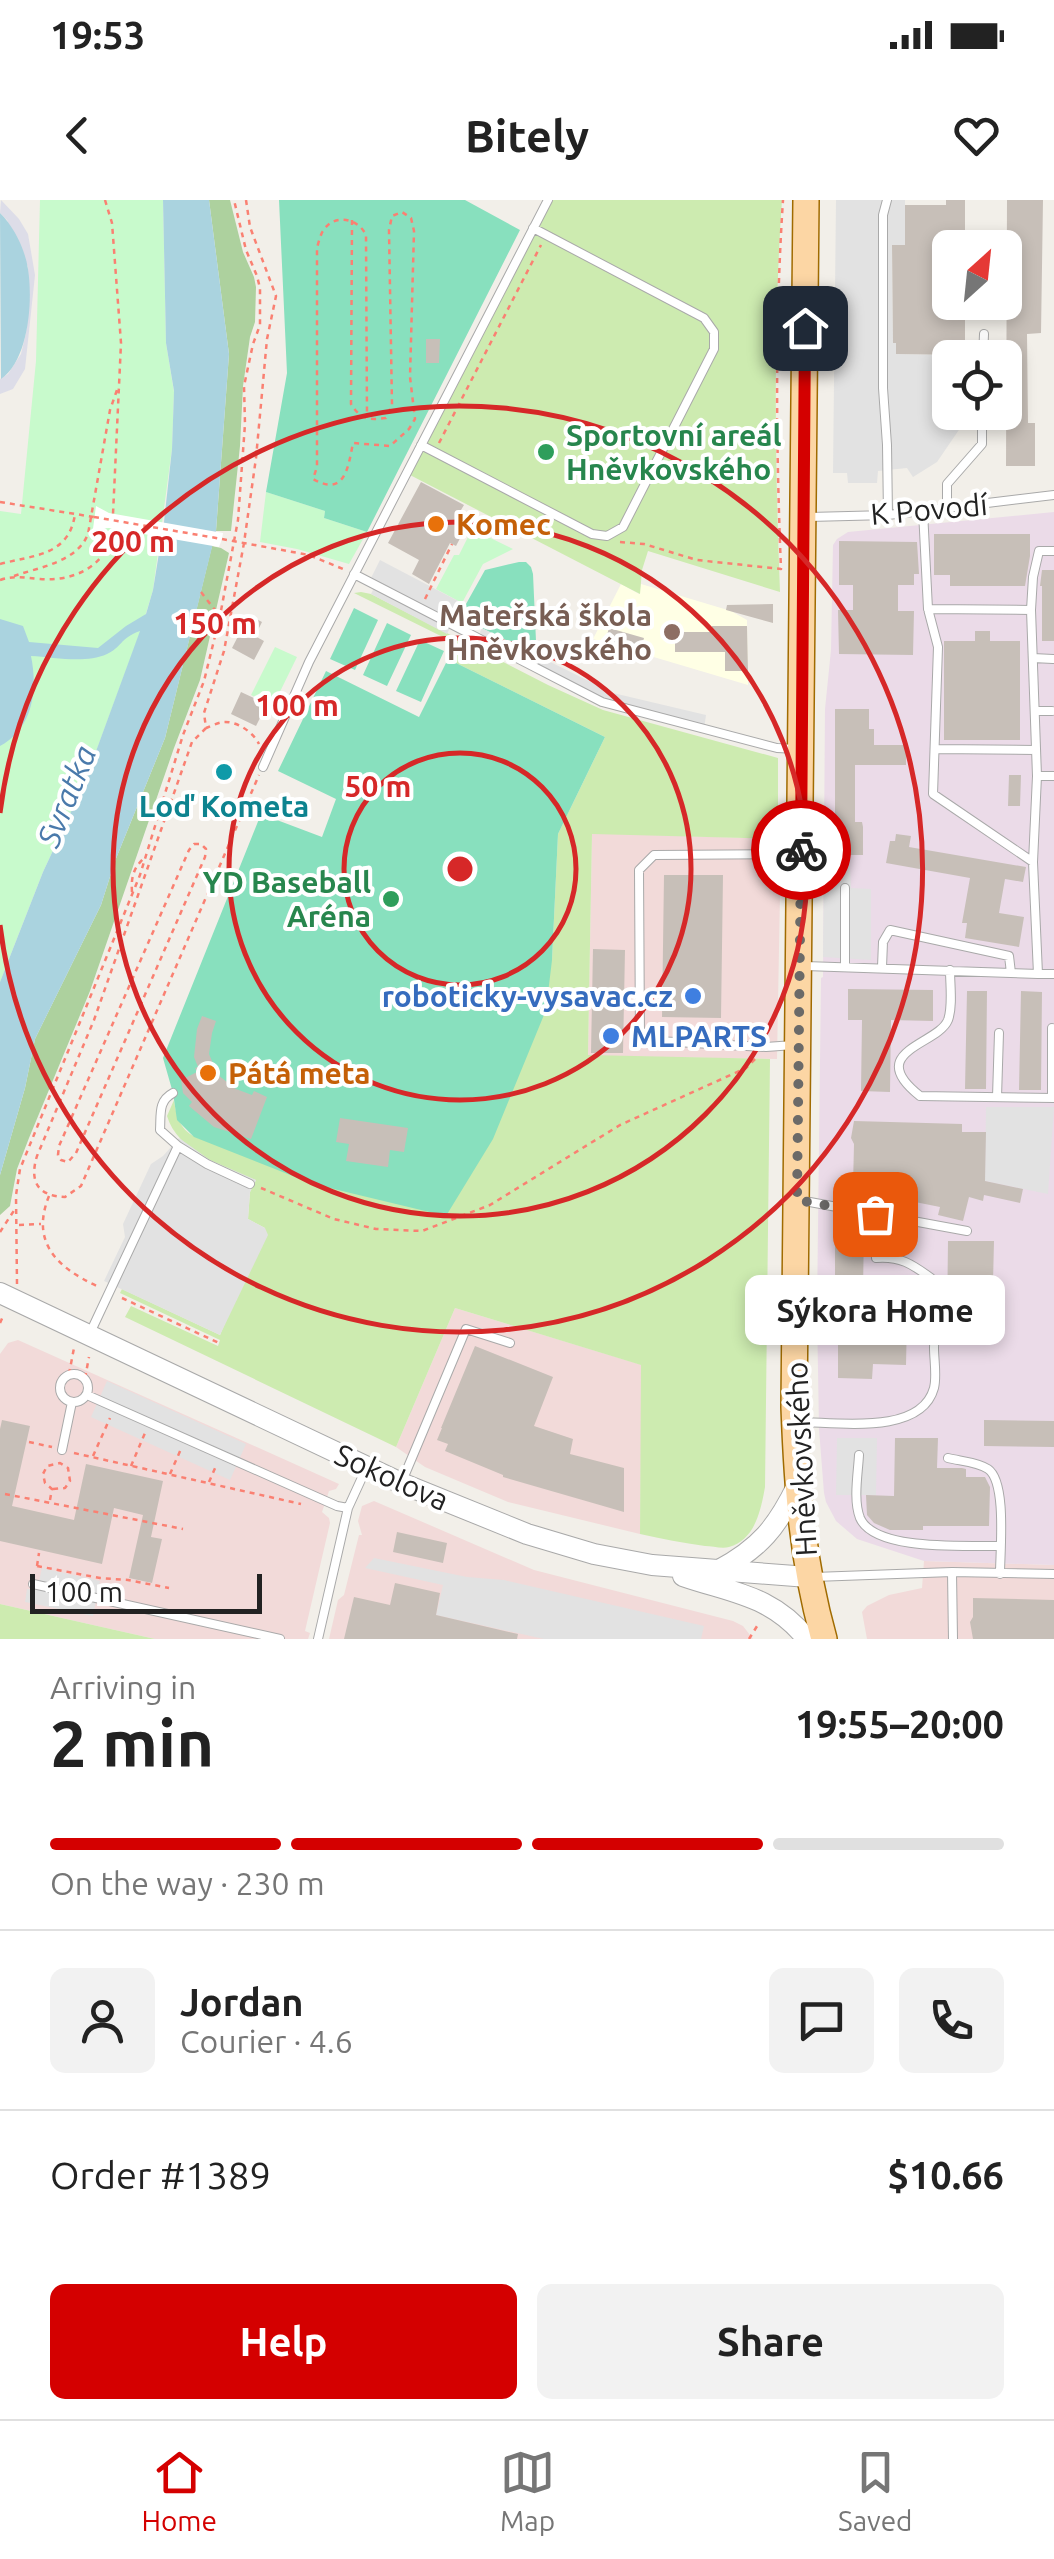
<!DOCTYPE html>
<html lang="en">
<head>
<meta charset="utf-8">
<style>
  body { margin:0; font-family:Ubuntu,sans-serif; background:#f2f2f2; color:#222; height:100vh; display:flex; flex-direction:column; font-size:38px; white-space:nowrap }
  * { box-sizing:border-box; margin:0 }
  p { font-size:32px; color:#767676 }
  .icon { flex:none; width:55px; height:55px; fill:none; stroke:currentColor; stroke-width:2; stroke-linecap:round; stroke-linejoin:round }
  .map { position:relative; height:1439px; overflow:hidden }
  .drawer { display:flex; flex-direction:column; background:#fff; flex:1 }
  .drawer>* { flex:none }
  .needle { width:65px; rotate:27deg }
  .controls { position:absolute; left:932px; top:30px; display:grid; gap:20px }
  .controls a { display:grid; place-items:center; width:90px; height:90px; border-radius:15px; background:#fff; box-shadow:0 5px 15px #0003; font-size:50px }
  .scale { position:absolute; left:30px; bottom:25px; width:232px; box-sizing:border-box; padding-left:10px; border:5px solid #222; border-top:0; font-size:28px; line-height:35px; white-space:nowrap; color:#222; -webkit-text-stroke:8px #fff; paint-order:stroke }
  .pin { position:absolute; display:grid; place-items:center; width:85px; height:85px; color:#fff; margin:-42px; border-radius:20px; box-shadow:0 5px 15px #0006 }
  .courier { position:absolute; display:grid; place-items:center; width:100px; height:100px; margin:-50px; border:8px solid #d40000; border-radius:50%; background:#fff; color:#222; box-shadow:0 2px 12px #0007 }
  .bubble { position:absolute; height:70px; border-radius:15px; background:#fff; box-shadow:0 5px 15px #0003; font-size:32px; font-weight:700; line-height:70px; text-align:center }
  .overview em { font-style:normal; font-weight:700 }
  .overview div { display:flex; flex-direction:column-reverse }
  .overview { display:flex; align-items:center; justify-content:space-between; height:170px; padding:0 50px }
  h1 { font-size:65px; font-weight:700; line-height:75px }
  .bar { display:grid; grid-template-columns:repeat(4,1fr); gap:15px 10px; align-content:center; height:120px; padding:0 50px }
  .bar i { height:12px; border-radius:8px; background:#e0e0e0 }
  .bar .active { background:#d40000 }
  .bar p { grid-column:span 4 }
  .line { display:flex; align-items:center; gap:25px; padding:0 50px; border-top:2px solid #e0e0e0 }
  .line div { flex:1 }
  .round { display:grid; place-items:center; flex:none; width:105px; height:105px; border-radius:15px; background:#f2f2f2 }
  .cta { display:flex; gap:20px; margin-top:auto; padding:20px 50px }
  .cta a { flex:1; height:115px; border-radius:15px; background:#d40000; color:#fff; font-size:40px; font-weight:700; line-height:115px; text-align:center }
  .cta a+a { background:#f2f2f2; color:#222 }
  .status { display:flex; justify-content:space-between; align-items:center; height:70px; padding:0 50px; background:#fff; direction:ltr }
  .status svg { height:28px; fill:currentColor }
  header { display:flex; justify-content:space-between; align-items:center; height:130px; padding:0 50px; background:#fff; font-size:45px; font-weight:700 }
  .tabs { display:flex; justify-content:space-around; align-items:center; height:140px; border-top:2px solid #e0e0e0; background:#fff; font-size:28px; color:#767676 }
  .tabs a { display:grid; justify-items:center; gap:5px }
  .tabs .active { color:#d40000 }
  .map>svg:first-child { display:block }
  .commercial { fill:#f2dad9 }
  .industrial { fill:#ebdbe8 }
  .education { fill:#ffffe5 }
  .grass { fill:#cdebb0 }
  .forest { fill:#add19e }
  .park { fill:#c8facc }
  .pitch { fill:#88e0be }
  .parking { fill:#e2e2e2 }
  .plaza { fill:#dddde8 }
  .water { fill:#aad3df }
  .pier { fill:#fff }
  .building { fill:#c7bfb8 }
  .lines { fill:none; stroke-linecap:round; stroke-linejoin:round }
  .service-casing { stroke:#a9a9a9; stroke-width:10 }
  .tertiary-casing { stroke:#a9a9a9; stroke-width:22 }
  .primary-casing { stroke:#a06b00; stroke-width:28 }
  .path { stroke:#fa8072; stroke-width:2.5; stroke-dasharray:5 5; stroke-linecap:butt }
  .service { stroke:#fff; stroke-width:8 }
  .tertiary { stroke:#fff; stroke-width:20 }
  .primary { stroke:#fcd6a4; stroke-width:25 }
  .path-bridge { stroke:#fa8072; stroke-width:2.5; stroke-dasharray:5 5; stroke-linecap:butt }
  .done { stroke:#6b6a68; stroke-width:10; stroke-dasharray:0 18 }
  .route { stroke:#d40000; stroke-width:12 }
  .ring { fill:none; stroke:#d62828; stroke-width:5 }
  .leisure-dot { fill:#2e9e5b; stroke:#fff; stroke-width:4 }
  .food-dot { fill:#e8710a; stroke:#fff; stroke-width:4 }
  .education-dot { fill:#8d6e63; stroke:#fff; stroke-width:4 }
  .culture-dot { fill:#0f9aa8; stroke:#fff; stroke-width:4 }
  .shop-dot { fill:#3f7fe0; stroke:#fff; stroke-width:4 }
  .labels { text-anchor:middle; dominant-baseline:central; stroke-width:8; stroke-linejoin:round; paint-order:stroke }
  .leisure-label { font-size:30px; font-weight:bold; fill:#27864d; stroke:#fff; text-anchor:start }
  .street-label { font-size:30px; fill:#222; stroke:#fff }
  .food-label { font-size:30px; font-weight:bold; fill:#c56008; stroke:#fff; text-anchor:start }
  .education-label { font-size:30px; font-weight:bold; fill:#785e54; stroke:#fff; text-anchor:end }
  .culture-label { font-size:30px; font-weight:bold; fill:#0d838f; stroke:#fff }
  .shop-label { font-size:30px; font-weight:bold; fill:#366cbe; stroke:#fff; text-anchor:end }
  .water-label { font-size:32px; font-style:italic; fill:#4a7aab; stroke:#fff }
  .centre { fill:#d62828; stroke:#fff; stroke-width:5 }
  .ring-label { font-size:30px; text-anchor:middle; font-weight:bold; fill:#d62828; stroke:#fff; stroke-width:8; stroke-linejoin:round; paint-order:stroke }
</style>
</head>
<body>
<div class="status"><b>19:53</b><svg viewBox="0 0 49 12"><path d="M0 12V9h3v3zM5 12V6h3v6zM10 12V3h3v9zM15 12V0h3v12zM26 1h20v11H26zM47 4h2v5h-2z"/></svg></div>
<header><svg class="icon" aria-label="back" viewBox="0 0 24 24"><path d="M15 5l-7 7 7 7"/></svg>Bitely<svg class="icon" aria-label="heart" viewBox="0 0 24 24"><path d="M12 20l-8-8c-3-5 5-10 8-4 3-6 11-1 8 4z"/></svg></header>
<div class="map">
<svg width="1054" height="1439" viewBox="0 0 1054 1439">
  <rect width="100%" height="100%" fill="#f2efe9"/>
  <path class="commercial" d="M592,633L781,639L777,859L588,856Z
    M455,1108L642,1165L640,1334L508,1302L425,1267L396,1247Z
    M18,1140L339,1284L336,1289L329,1291L322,1312L329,1318L330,1323L305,1431L310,1433L308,1439H155L0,1404V1154L8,1143Z
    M374,1301L534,1370L733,1421L743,1426L753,1439H329L338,1400L344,1395L359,1335H362L358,1321L362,1306Z
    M924,1361L1054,1365V1439H867L862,1412L867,1406L889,1395L922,1388Z"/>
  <path class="industrial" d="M1054,312V1365L924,1361L857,1339L836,1321L826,1302L824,1293L819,1229L817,1111L821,778L823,777L825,509L831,450L833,345L837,339L848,332Z"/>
  <path class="education" d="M621,384L639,394L641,384L731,411L747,420L748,485L593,439Z"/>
  <path class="grass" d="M553,0H782C773,130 775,261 780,392L648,351L642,370L640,394L410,275Z
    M361,392L371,394L548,485L603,510L778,558V629L781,639L592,634L588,855L770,859L765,1287C761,1310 755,1340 729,1347C722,1349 712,1346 705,1346C683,1343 662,1339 640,1334L641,1165L455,1108L396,1247L125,1117L131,1106L218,1146L220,1140L120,1093L122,1089L220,1135L265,1028L248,1019L250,992L256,980C224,968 177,951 167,916L174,900C176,917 182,935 202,939L552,760L558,634L605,537L448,459L455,443L354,393Z
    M0,1404L155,1439H0Z"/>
  <path class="forest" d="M209,0H230L243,52L254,77L256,87L255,122L250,137L243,186L240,246L231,331H216L229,154Z
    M212,346L221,348L229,353L200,480L174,548L90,791L29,938L17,969L10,1006L0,1015V975L25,888L35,839L101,705L115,661L165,538Z"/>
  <path class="park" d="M40,0H163L166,143L174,192L172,249L153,390L141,430L84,584L43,672L0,782V311L21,314L36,161Z
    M266,292L325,311L324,318L367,332L349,364L297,349L260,342Z
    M472,329L513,349L483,364L462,403L436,389L454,355H459Z
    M275,447L297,457L273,506L251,495Z"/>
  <path class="pitch" d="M279,0H465L520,30L367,332L324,318L325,311L266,292L287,173Z
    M519,362H526L531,367L533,374L536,441L530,448L522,449L464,419L461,413L485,370Z
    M354,408L378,420L355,470L330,459Z
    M387,423L411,435L387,486L363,475Z
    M420,440L444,451L421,502L396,491Z
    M448,459L605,537L558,634L552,760L546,810L493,939L446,1016L313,984L194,937L177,920L173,893L163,858L261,614L322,637L336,599L278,571L326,471L419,517Z"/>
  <path class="parking" d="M836,0H905V45L892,46L893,142L896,143V154L956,155V157L950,158V212H969L967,218L937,262L913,277L907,268L878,271L877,283H848L847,273H833Z
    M380,360L462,403L447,434L371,394L373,390L369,382Z
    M482,428L613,493L706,515L704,529L602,502L485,443L480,432Z
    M824,664L850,667L851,688L871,689V760L823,757Z
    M986,907H1054L1048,994L985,981Z
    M179,938L210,960L256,980L250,992L248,1019L265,1028L268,1035L220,1135L104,1081L125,1037L123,1024L151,964L163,956Z
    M107,1181L246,1244L230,1280L91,1217Z
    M837,1238H877L876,1295H836Z
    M374,1358L467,1377L504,1380L704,1426L701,1439H544L436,1415L443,1385L365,1368Z
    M42,1368L100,1381L93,1416L25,1402L27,1389L37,1390Z"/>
  <path class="plaza" d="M1,0L19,19L28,34L35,75L25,169L13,189L0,194V179L8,174L21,154L26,133L29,101L28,67L7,20L0,13Z"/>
  <path class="water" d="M163,0H209L229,154L216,331L165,538L115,661L101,705L35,839L25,888L0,975V782L43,672L84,584L140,431C120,438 121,448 107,454C85,464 54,457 31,456C38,490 33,528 0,546V419L23,426L29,442L98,448L126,426L146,414L153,390L164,322L172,249L174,191L166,143Z
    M0,13C14,27 25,49 28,69C33,100 29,160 1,179Z"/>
  <path class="pier" d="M96,306L109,313L223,333L222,339L219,347L109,328L93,329Z"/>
  <path class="building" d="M946,0H965V48H950V102H965V155L896,154V143H893L892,45H905V5H946Z
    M1007,0H1043L1041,133L1027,134L1028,223H1035V266H1006Z
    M426,139H440L439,163H426Z
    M421,282L464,305L458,315L469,321L456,346L450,343L429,384L412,374L419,360L388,343Z
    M934,334H1030V356L1025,386H950V375H934Z
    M839,341L917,342L919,374H914V385H898V411H914L913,455L839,454L838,410H853V385H839Z
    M1042,370H1054V441H1042V386H1040Z
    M773,404V423L726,410L727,405Z
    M249,415L262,422L255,436L264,441L254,460L232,448Z
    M712,426H747L748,471H725V452H675V432H712Z
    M609,428L644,438L640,452L605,442Z
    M975,431H990V441H1020V540H944V441H975Z
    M241,492L267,504L256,526L231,514Z
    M835,509H869V529H874V545H906V565H855V622H862L863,627V655H835Z
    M1009,575H1021L1020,606H1008Z
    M896,634L911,636L909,647L1026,667L1023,682L1005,679L999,713L1024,717L1019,747L965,738L967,723H962L970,678L886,663L890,641H895Z
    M664,675H723L721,818L662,817Z
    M593,749L625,750L623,853H591Z
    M848,789L933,790V821L891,820L890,892L861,891L862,820H848Z
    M967,791H987L986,889H965Z
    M1021,791L1042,792L1041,890H1019Z
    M202,816L216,821L212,833L209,854L218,875L236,889L252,895L254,891L267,897L251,939L214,927L189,906L192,902L183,893L181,880L197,872L195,868L198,867L194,857L197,829Z
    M340,918L408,928L404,952L390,950L388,967L346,961L349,944L336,942Z
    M854,921L962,924V932H986L985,981L1023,989L1020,1003L984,995L983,1001L969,997L963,1021L938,1015L940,1007L910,1001L909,1004L897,1001V998L870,992V986H853L854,944L851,938Z
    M835,1029H864L863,1090H912V1119H907L906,1165L873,1164L872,1179L838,1178V1119H828V1101H835Z
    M948,1041H994L992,1124L947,1123Z
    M475,1146L553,1177L534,1226L573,1239L570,1254L624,1268V1312L503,1277V1275L445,1251L448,1244L437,1240L442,1228H441Z
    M2,1220L30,1226L12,1306L74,1320L86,1264L163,1281L151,1337L162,1339L152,1383L129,1378L143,1315L114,1308L102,1364L0,1341V1229Z
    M984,1220L1054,1221V1247L984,1246Z
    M895,1238H938L937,1268H962L966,1269V1277H985L990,1287L989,1326H923V1330H890L874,1323L867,1315L866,1295L894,1296Z
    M397,1332L447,1343L443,1363L393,1352Z
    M395,1383L440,1393L436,1415L518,1434L517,1439H344L354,1397L390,1405Z
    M973,1398L1054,1400V1439H973L970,1422L973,1417Z"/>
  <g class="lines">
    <defs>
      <path id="service" d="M887,0L883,15V188L887,245L888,315
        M983,158L984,134
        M421,245L592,334L607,336L623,327L714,149V132L704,118L533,28
        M947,308V284L982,244V212
        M809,317L888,315L1054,295
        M354,374L602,502L777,548L797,549
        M928,409L1031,410L1037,576L1033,662
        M1031,410L1033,377L1039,351H1054
        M1033,458L1053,459
        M1035,511H1052
        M935,549L1036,550
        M263,567L309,462L548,0
        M1037,576H1054
        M805,766L1038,774L1033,662L933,594L938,447L928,409L923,311
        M845,767V688
        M882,767L883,742L890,730L1009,756L1011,773
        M950,770C950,785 953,806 948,820C938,845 863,851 920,896L1054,898
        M1038,774H1054
        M794,845L766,847L640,840L639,670L654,655L795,654
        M997,897L999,833
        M1052,898V828
        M178,946L207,964L250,984
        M799,1000L967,1031
        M91,1131L178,946L160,930C161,914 158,901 173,893
        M60 1188a14 14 0 1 1 28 0a14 14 0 1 1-28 0Z
        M87,1195L337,1306L348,1308
        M799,1222C836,1222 921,1236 934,1188C937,1176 934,1160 934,1148C935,1124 936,1101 931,1078C912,1064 900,1056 876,1058
        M62,1250L72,1202
        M859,1255C858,1274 853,1300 860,1318C875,1352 968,1345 1000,1346
        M948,1258C960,1261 978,1262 988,1269C1007,1282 1000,1351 1000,1374
        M403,1279L466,1129L510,1143
        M952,1372L953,1439
        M814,1377L952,1372L1054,1374
        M33,1384L280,1439
        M318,1439L348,1308L365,1271"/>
      <path id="tertiary" d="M0,1093L401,1283L527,1334L594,1354L652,1365L808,1377
        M719,1370C760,1348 777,1327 797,1286
        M683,1376C732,1393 772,1395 807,1439"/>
      <path id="primary" d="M806,0L794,1207C797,1287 802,1361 824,1439"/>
    </defs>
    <use href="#service" class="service-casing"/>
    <use href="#tertiary" class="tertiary-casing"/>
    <use href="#primary" class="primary-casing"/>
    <path class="path" d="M105,0L112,23L121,143L113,314
      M246,0L250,27L276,96L267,139L256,258L244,343L224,451L204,513L206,528C211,526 217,523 223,522C237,521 253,532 259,544
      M352,20L351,204C361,220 369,220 386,218L392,205L389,30L392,16L402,12L411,18L414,31L410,177L415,219L409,229L390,246L353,243C348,268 345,297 313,279L317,267V48C318,44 321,33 323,31C334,13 358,18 366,35L367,218
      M439,243L541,45
      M0,302L94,317
      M222,339L309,355L343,369
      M620,342L644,344L697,360L781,369C776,247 775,122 783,0
      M0,364C34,355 69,356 75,314
      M14,376C40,367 77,362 88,334L110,210L118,187
      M0,380C15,375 25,378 40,379C74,382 110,365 112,328
      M201,392L218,414
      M425,399L452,344
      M206,528L192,542L94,820L37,956C29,982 38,996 65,997L81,986L259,575
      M194,644H201L206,649L205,657L76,953L68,962L61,960L58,955L59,946L189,650Z
      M132,692C131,678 133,669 143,659
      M261,988L334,1019L376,1029L422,1031L490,1005L620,925L746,868L756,858
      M49,996C30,1043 58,1068 97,1086
      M19,1025L41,1024
      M0,1032L15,1009
      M17,1084L16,995L20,969L140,675L183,535L204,481L220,416L238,320L245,224L244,186L253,144L260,125V88L257,76L246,50L234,0
      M122,1098L219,1143
      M0,1123L4,1114
      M69,1174L74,1148
      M85,1178L89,1157
      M29,1242L52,1247
      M74,1253L301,1304
      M93,1256L110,1218
      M131,1266L145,1233
      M170,1274L181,1249
      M209,1282L216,1266
      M5,1294L183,1329
      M50,1300L52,1289L45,1283L43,1274L47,1266L60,1263L68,1268L70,1281L65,1288L52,1289
      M37,1366L100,1378L128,1380L169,1388
      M37,1366L39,1353
      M749,1439L759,1423"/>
    <use href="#service" class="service"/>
    <use href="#tertiary" class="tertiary"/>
    <use href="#primary" class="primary"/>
    <path class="path-bridge" d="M94,317L222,339"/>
  </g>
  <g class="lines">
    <path class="done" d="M801,650L797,1000L875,1014"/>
    <path class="route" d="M801,650L805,128"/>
  </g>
  <g class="ring">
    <circle cx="460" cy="669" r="116"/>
    <circle cx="460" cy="669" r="231"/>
    <circle cx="460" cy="669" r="347"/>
    <path d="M0 613A463 463 0 1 1 0 725"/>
  </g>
  <g class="leisure-dot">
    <circle cx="546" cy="252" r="10"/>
    <circle cx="391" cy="699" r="10"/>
  </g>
  <g class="food-dot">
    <circle cx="436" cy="324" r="10"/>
    <circle cx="208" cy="873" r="10"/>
  </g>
  <circle class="education-dot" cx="672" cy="432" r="10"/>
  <circle class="culture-dot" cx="224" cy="572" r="10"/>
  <g class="shop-dot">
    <circle cx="693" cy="796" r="10"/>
    <circle cx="611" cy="836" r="10"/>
  </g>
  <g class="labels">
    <g class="leisure-label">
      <text x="566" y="235">Sportovní areál<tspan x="566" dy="34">Hněvkovského</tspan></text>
      <text x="371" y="682" text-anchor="end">YD Baseball<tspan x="371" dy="34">Aréna</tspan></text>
    </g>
    <g class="street-label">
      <text transform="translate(929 309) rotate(-5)">K Povodí</text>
      <text transform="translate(801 1259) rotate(-93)">Hněvkovského</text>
      <text transform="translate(392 1277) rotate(24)">Sokolova</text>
    </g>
    <g class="food-label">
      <text x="456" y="324">Komec</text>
      <text x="228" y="873">Pátá meta</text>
    </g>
    <g class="education-label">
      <text x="652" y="415">Mateřská škola<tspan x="652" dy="34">Hněvkovského</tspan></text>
    </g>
    <g class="culture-label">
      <text x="224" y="606">Loď Kometa</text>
    </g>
    <g class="shop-label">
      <text x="673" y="796">roboticky-vysavac.cz</text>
      <text x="631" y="836" text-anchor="start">MLPARTS</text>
    </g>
    <g class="water-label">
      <text transform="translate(66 596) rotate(-68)">Svratka</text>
    </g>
  </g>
  <circle cx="460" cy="669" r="15" class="centre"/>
  <g class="ring-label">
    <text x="133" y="352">200 m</text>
    <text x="215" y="434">150 m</text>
    <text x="297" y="516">100 m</text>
    <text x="378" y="597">50 m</text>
  </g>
</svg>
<div class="controls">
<a><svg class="needle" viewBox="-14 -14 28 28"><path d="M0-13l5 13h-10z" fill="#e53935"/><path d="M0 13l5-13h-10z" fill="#767676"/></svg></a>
<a><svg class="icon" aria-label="locate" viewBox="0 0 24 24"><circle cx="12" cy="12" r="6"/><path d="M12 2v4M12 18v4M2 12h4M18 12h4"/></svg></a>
</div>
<div class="scale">100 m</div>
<div class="pin" style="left:875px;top:1014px;background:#ea580c"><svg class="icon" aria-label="bag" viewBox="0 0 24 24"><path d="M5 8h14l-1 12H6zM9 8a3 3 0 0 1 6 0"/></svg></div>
<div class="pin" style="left:805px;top:128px;background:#1f2937"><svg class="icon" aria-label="home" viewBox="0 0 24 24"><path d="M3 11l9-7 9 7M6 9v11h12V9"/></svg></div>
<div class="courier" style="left:801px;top:650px"><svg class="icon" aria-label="bike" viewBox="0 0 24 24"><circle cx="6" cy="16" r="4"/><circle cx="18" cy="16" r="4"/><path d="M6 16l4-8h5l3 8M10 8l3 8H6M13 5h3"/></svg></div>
<div class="bubble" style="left:745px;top:1075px;width:260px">Sýkora Home</div>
</div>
<section class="drawer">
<div class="overview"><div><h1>2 min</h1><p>Arriving in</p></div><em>19:55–20:00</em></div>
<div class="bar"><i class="active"></i><i class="active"></i><i class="active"></i><i></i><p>On the way · 230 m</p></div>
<div class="line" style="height:180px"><a class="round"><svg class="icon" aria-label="person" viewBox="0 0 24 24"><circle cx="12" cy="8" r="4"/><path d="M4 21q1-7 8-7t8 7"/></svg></a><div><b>Jordan</b><p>Courier · 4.6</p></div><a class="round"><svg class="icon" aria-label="chat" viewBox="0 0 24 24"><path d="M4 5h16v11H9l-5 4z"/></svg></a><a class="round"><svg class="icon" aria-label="phone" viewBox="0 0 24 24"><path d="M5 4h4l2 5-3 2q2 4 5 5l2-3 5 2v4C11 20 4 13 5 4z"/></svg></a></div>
<div class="line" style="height:130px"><div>Order #1389</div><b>$10.66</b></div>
<div class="cta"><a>Help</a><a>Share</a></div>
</section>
<nav class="tabs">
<a class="active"><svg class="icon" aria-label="home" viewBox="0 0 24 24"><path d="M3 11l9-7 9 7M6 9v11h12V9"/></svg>Home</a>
<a><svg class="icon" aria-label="map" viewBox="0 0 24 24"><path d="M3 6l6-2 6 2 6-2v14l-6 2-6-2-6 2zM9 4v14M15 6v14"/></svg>Map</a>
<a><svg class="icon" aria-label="saved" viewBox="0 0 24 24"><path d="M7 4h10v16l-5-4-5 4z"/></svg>Saved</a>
</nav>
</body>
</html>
